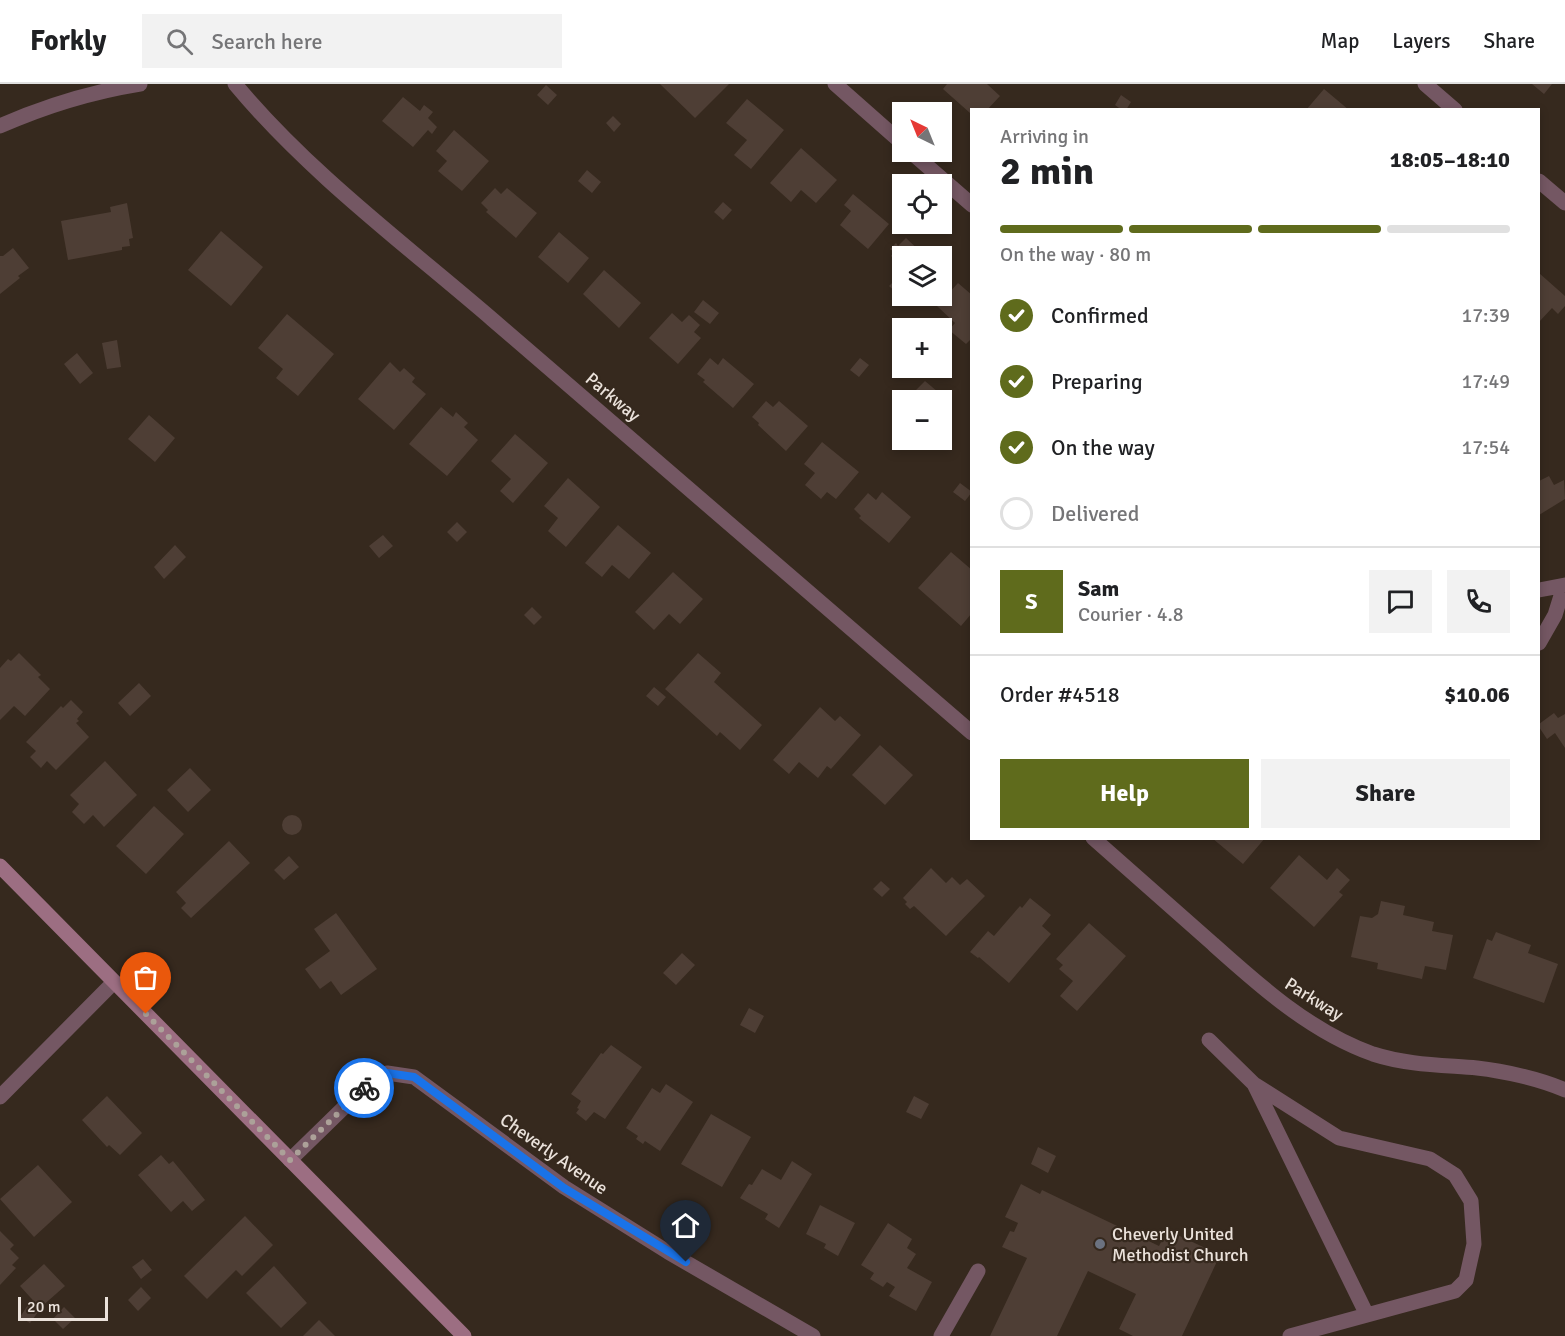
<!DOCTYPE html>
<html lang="en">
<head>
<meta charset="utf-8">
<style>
  body { margin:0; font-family:Signika,sans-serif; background:#f2f2f2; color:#202124; height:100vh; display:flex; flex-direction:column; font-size:22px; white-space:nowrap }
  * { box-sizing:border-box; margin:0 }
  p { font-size:20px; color:#757577 }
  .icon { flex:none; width:33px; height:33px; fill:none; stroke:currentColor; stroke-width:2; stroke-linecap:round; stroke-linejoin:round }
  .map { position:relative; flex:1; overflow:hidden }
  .sheet { position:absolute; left:970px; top:24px; width:570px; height:732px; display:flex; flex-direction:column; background:#fff; border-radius:0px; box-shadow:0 3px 9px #0003 }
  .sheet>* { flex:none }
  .needle { width:39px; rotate:317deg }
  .controls { position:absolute; left:892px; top:18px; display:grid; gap:12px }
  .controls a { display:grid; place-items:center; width:60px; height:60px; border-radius:0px; background:#fff; box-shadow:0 3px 9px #0003; font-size:30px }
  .scale { position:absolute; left:18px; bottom:15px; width:90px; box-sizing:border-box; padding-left:6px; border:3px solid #ebe2db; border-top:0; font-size:16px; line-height:21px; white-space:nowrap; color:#ebe2db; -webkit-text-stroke:4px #36291e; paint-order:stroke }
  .pin { position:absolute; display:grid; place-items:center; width:51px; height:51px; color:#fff; margin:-62px -26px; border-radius:50% 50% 50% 0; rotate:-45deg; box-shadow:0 0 6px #0007 }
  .pin .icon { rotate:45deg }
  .courier { position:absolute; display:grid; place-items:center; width:60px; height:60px; margin:-30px; border:4px solid #1a73e8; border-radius:50%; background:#fff; color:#222; box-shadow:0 2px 8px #0007 }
  .headline em { font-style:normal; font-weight:700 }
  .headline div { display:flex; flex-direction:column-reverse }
  .headline { display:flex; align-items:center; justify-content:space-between; height:102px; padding:0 30px }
  h1 { font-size:39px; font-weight:700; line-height:45px }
  .bar { display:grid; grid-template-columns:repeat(4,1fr); gap:9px 6px; align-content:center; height:72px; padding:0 30px }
  .bar i { height:8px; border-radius:4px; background:#e0e0e0 }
  .bar .on { background:#5f6b1c }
  .bar p { grid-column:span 4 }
  .line { display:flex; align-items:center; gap:15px; padding:0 30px; border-top:2px solid #e0e0e0 }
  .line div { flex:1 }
  .round { display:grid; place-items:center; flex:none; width:63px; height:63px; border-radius:0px; background:#f2f2f2 }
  ol { padding:0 30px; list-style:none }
  li { display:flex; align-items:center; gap:18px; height:66px }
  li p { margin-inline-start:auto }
  li .icon { padding:6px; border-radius:50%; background:#5f6b1c; color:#fff; stroke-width:4 }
  li:last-child { color:#757577 }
  li i { width:33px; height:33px; border:3px solid #e0e0e0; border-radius:50% }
  .primary-button { display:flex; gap:12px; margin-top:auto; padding:12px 30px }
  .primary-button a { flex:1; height:69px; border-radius:0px; background:#5f6b1c; color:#fff; font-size:24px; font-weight:700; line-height:69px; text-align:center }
  .primary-button a+a { background:#f2f2f2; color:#202124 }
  header { display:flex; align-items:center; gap:36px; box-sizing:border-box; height:84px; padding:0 30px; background:#fff; border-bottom:2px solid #e0e0e0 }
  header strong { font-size:28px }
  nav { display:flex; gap:33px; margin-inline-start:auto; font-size:21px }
  .search { width:420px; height:54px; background:#f2f2f2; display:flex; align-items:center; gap:15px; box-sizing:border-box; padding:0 21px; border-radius:0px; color:#757577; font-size:22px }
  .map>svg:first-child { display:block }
  .building { fill:#4e3e35 }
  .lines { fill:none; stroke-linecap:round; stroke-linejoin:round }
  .lane { stroke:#745763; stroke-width:15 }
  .street { stroke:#745763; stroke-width:15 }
  .secondary { stroke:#9c6e82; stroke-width:15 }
  .done { stroke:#aca199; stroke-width:6; stroke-dasharray:0 10.8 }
  .route { stroke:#1a73e8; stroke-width:8 }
  .worship-dot { fill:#6b7280; stroke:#36291e; stroke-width:2 }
  .labels { text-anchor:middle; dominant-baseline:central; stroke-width:4.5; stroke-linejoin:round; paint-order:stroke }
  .street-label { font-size:18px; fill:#ebe2db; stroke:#36291e }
  .poi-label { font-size:18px; fill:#ebe2db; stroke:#36291e; text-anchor:start }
</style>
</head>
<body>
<header>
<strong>Forkly</strong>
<div class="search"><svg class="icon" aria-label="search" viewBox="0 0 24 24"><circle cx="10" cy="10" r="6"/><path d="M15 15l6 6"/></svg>Search here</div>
<nav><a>Map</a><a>Layers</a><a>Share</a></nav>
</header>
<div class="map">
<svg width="1565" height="1252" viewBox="0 0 1565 1252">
  <rect width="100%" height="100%" fill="#36291e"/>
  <path class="building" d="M660,0H729L695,34Z
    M947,0H987L1000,12L987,26H972L970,29L943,5Z
    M1532,0H1552L1544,10Z
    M546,1L557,11L548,21L537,11Z
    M1324,5L1349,26H1306Z
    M1121,11L1131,18L1126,26H1122L1115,21Z
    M403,13L420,27L424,21L433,28L428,34L437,43L432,50L428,46L413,63L382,37Z
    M747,15L784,46L751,85L734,71L747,56L726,39Z
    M613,32L621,40L614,48L606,39Z
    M454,46L489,77L462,107L438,87L447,77L436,67Z
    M801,64L837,96L816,119L801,106L791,118L770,99Z
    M587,86L601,98L592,109L578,97Z
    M495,104L501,110L507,104L537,129L516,154L486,128L488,126L481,119Z
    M853,110L889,140L868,165L840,141L851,127L844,121Z
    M723,118L732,126L723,136L714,128Z
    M127,119L133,154L129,155L130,162L122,163V166L68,176L61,137L111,128L110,123Z
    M221,147L263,183L231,222L188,186Z
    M559,148L589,174L568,199L538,173Z
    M906,154L925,172H903V212H916L909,220L889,202L900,191L893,185L899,179L891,172L894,168L890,165L896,159L898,162Z
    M13,164L29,184L18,192L20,194L0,210V172H3Z
    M604,186L641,219L619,244L583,210Z
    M1539,189L1565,212V222L1558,230L1552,224L1539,238Z
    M958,199L972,211V254L966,260L949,246L955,239L937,222Z
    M703,216L719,229L710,240L694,228Z
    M672,229L682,238L689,231L700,241L694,248L701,254L678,280L649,254Z
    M287,230L334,270L298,312L276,294L283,285L258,264Z
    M117,256L121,283L107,285L102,259Z
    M77,269L93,289L80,300L64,280Z
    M710,274L718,281L723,274L754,300L733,324L703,298L705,296L697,290Z
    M860,274L869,281L859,293L850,286Z
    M390,278L400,288L404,284L415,294L412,298L426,310L394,346L358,315Z
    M925,297L938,308L930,316L916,306Z
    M766,317L773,323L779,317L808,342L786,367L758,341L759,339L752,333Z
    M441,323L453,333L456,328L468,339L464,343L478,356L447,392L409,360Z
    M149,331L175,354L155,378L128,355Z
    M515,350L548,379L513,419L500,407L511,395L491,377Z
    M822,358L859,388L836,415L827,408L821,415L805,401L815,389L804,380Z
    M1549,392L1554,401L1564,396L1565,415L1539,431V397Z
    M568,394L600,423L566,463L548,447L558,434L544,422Z
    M960,399L972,408L965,417L953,408Z
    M882,408L911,433L889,459L859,434L861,432L854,425L868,409L876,416Z
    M457,438L467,448L457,458L447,448Z
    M618,441L651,469L629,495L612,481L602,493L585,479Z
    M383,451L393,462L379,474L369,462Z
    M175,461L186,473L164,495L154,483Z
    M951,468L972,486V529L961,542L918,504Z
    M673,488L703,515L680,540L669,530L654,546L635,528Z
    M532,523L542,533L534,541L524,531Z
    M19,569L41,591L38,593L50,605L25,632L14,622L0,636V584L8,575L11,577Z
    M698,569L721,589L714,598L762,641L740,666L720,648L717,652L665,605Z
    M139,599L151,612L130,632L118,619Z
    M654,603L666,613L658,622L646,612Z
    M71,616L83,628L77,635L79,637L76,639L89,653L56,686L47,677L41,684L30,673L36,667L26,658L61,622L63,624Z
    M820,623L835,637L840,632L861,651L831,685L827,682L818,694L799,678L789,690L773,676Z
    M1554,629L1558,634L1565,630V664L1555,649L1547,655L1539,643V640Z
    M880,661L913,691L885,721L852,691Z
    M105,677L137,711L104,743L93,731L84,740L72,728L79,720L70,711Z
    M190,684L211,706L188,728L167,706Z
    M154,722L184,750L146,790L116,762Z
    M282 741a10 10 0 1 1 20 0a10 10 0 1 1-20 0Z
    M1212,754H1265L1243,780Z
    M229,757L250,779L191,834L181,824L186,819L176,808Z
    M1299,771L1327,796L1337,784L1350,796L1339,808L1343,811L1314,843L1270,804Z
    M289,772L299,783L284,796L274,786Z
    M931,784L946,799L952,793L960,801L967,795L985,812L946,852L914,822L910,825L905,820L907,818L903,814Z
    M881,797L890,805L882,813L873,805Z
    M1030,814L1051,831L1042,842L1051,850L1009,899L979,873L978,874L970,868L988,847L994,852L1020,822L1022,824Z
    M1381,817L1405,822L1403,831L1434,838L1432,847L1453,851L1446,886L1425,882L1422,895L1377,885L1378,879L1351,873L1360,832L1372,834L1378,830Z
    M336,829L377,885L341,911L331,897L320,905L305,885L330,867L314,845Z
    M1089,839L1126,872L1077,927L1060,912L1073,897L1059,885L1063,881L1056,875Z
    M1496,848L1531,861L1528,869L1558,880L1544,919L1473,894L1487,855L1492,857Z
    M682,869L695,881L676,901L663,889Z
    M749,924L764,932L755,949L740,941Z
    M611,961L642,983L605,1035L594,1028L586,1037L576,1029L579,1025L577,1024L581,1017L571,1010L601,969L603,970Z
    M666,1000L693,1018L660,1067L645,1057L643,1060L636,1055L638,1052L626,1044L652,1004L660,1009Z
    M107,1012L142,1049L120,1071L109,1061L107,1063L82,1036Z
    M914,1012L929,1020L921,1035L906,1028Z
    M711,1030L751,1053L722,1103L681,1080Z
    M1038,1063L1056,1072L1048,1089L1031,1080Z
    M161,1071L169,1080L173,1077L205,1116L192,1127L183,1117L171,1128L138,1091Z
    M792,1077L812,1090L779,1144L765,1135L768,1130L740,1114L749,1100L752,1101L762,1085L781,1096Z
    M38,1081L72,1118L34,1153L0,1115Z
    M1021,1100L1040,1110L1042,1106L1159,1162L1167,1146L1220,1171L1182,1252H1133L1119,1245L1136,1210L1088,1187L1057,1252H990L1027,1174L1002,1163L1010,1147L1014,1148L1018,1139L1005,1133Z
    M820,1121L855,1139L838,1172L824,1164L826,1160L806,1150Z
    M245,1132L273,1161L242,1192L236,1186L207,1215L184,1192Z
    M888,1139L912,1155L907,1164L916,1170L907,1184L932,1198L916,1227L889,1212L895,1203L887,1198L883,1203L870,1195L874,1189L861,1181Z
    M0,1147L14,1161L10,1165L19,1174L12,1181L16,1184L0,1201Z
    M143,1175L152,1186L141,1195L132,1183Z
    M44,1180L65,1202L40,1224L20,1202Z
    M274,1182L307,1219L281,1244L246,1209Z
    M141,1203L151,1214L138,1227L128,1216Z
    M28,1221L38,1228L30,1239L20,1233Z
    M64,1223L75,1234L63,1245L53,1235Z
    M319,1236L335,1252H303Z"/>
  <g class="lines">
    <path class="lane" d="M1209,956L1254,1000L1339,1054L1430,1075L1455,1091L1471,1117L1474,1160L1466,1196L1455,1207L1290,1252
      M1254,1000L1367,1231
      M941,1252L978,1187"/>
    <path class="street" d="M235,0C309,89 406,161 493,236C653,374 813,511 972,649
      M835,0L903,60
      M1425,0L1455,26
      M0,42C45,22 91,8 140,0
      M911,68L972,121
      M1539,97L1565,119
      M1539,506L1565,501
      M1539,559L1555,531L1564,502
      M1093,754C1133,789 1173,825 1213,860C1261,903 1311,948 1373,970C1407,981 1442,981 1477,984C1504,987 1540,995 1565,1006
      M0,1013L114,898
      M290,1076L368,1000L387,989L414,993L564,1103L668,1168L813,1252"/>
    <path class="secondary" d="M0,782L464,1252"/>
  </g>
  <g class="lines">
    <path class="done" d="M146,930L290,1076L364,1004"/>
    <path class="route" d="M364,1004L387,989L414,993L564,1104L686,1178"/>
  </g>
  <circle class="worship-dot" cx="1100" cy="1160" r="6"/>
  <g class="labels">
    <g class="street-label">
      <text transform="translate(613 313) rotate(40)">Parkway</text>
      <text transform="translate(1314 915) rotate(32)">Parkway</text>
      <text transform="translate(554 1070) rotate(35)">Cheverly Avenue</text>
    </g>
    <g class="poi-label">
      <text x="1112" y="1150">Cheverly United<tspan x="1112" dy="21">Methodist Church</tspan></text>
    </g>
  </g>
</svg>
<div class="controls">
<a><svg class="needle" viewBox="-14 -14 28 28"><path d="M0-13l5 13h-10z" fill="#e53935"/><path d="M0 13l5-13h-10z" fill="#757577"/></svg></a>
<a><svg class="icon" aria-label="locate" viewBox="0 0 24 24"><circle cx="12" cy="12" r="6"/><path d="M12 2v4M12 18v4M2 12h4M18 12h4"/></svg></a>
<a><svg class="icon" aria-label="layers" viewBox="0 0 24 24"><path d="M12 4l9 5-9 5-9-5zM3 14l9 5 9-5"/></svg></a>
<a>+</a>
<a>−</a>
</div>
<div class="scale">20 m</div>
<div class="pin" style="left:146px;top:930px;background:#ea580c"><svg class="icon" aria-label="bag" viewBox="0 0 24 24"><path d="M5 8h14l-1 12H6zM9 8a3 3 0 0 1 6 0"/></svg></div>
<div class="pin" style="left:686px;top:1178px;background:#1f2937"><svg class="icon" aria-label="home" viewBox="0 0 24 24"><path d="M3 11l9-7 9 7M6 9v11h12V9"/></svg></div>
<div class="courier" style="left:364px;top:1004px"><svg class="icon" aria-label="bike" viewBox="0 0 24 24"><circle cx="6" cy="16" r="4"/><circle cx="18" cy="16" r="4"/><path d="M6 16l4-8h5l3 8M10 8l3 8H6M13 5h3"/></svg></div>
<section class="sheet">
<div class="headline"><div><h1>2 min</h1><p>Arriving in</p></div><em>18:05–18:10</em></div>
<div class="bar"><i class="on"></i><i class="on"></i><i class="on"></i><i></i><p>On the way · 80 m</p></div>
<ol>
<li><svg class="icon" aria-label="check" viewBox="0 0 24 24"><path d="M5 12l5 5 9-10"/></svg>Confirmed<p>17:39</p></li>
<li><svg class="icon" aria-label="check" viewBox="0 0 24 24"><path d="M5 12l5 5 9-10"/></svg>Preparing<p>17:49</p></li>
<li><svg class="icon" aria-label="check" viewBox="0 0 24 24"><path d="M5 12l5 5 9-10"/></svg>On the way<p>17:54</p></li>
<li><i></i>Delivered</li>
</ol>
<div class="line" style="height:108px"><b class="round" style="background:#5f6b1c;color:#fff">S</b><div><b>Sam</b><p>Courier · 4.8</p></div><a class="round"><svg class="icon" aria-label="chat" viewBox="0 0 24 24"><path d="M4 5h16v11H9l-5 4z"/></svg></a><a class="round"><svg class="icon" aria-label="phone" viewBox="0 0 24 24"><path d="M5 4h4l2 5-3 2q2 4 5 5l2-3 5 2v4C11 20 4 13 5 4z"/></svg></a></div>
<div class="line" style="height:78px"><div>Order #4518</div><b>$10.06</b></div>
<div class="primary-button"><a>Help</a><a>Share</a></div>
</section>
</div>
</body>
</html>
